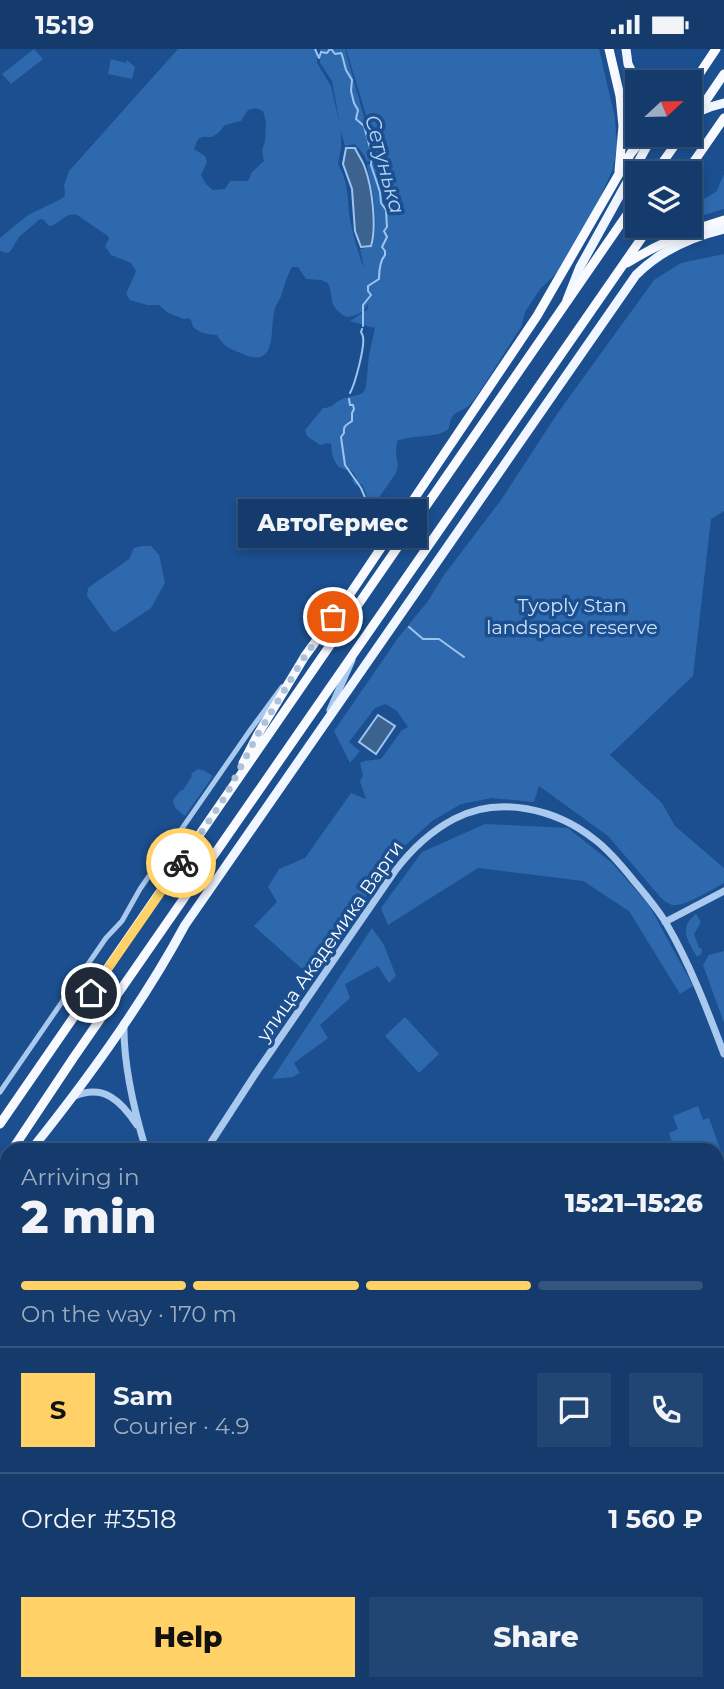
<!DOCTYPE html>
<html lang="en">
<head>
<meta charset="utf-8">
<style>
  body { margin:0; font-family:Montserrat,sans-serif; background:#214673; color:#f1f3f6; height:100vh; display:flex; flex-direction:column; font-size:26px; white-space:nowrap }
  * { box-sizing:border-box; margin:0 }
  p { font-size:23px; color:#9dadc1 }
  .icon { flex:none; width:38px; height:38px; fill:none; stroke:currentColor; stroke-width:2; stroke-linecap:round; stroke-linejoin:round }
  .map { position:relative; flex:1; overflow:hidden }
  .side { position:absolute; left:0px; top:1094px; width:724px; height:548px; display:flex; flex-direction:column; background:#143b6b; border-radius:21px 21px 0 0; box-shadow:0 4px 10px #0003,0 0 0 2px #33557e }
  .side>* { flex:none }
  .needle { width:46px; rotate:68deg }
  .controls { position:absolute; left:625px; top:21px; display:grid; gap:14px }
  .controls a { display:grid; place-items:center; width:77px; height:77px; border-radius:0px; background:#143b6b; box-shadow:0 4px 10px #0003,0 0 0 2px #33557e; font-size:35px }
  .pin { position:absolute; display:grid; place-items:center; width:60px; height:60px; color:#fff; margin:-30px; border:4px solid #fff; border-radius:50%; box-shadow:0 2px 7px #0007 }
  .courier { position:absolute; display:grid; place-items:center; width:70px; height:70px; margin:-35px; border:5px solid #ffd166; border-radius:50%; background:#fff; color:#222; box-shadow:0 2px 9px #0007 }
  .bubble { position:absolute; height:49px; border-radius:0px; background:#143b6b; box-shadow:0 4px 10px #0003,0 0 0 2px #33557e; font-size:23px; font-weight:800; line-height:49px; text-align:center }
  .overview em { font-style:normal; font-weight:800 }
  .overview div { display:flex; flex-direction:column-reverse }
  .overview { display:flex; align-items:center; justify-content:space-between; height:119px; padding:0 21px }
  h1 { font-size:46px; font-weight:800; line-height:52px }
  .bar { display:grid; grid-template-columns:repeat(4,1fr); gap:10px 7px; align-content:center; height:84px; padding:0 21px }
  .bar i { height:9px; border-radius:5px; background:#33557e }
  .bar .current { background:#ffd166 }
  .bar p { grid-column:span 4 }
  .line { display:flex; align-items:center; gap:18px; padding:0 21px; border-top:2px solid #33557e }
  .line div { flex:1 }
  .round { display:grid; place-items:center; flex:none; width:74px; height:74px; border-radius:0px; background:#214673 }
  .primary-button { display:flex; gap:14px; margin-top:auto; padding:14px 21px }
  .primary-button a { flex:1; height:80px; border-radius:0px; background:#ffd166; color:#111; font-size:28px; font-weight:800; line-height:80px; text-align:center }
  .primary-button a+a { background:#214673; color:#f1f3f6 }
  .status { display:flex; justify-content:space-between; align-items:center; height:49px; padding:0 35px; background:#143b6b; direction:ltr }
  .status svg { height:19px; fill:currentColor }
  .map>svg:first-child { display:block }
  .green { fill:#2e69ad; fill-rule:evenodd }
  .water { fill:#3c6290; stroke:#9cc4f0; stroke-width:2 }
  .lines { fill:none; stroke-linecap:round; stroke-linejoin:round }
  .stream { stroke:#9cc4f0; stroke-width:2 }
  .minor { stroke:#a9c9ee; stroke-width:5 }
  .tertiary { stroke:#a9c9ee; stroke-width:7 }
  .primary { stroke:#f0f6ff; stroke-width:9 }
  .trunk { stroke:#f8faff; stroke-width:9 }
  .primary-bridge { stroke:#f0f6ff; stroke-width:9 }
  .done { stroke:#afc1d8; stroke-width:7; stroke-dasharray:0 12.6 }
  .route { stroke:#ffd166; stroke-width:9 }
  .labels { text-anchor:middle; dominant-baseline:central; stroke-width:7; stroke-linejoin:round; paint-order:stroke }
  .park-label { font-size:19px; fill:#cfe3fa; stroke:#1b4f8f }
  .street-label { font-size:19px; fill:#fff; stroke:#1b4f8f }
  .water-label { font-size:21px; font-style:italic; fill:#b5d3f5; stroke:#1b4f8f }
</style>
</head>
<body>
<div class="status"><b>15:19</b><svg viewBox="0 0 49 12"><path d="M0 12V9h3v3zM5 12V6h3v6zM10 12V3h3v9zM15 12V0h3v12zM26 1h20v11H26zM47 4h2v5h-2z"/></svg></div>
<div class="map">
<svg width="724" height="1640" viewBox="0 0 724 1640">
  <rect width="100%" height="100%" fill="#1b4f8f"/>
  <path class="green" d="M34,0L43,10L11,35L2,25Z
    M178,0H317V14L331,37L340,76L332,32L320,14V0H345L366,75L374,110L367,113L364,106L355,95L345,97L341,83V99L338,115C349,134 347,149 350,170C353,186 358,204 364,219L360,200L372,198C380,172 372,142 367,116L375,114L383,153L389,165H399L400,167V163L397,161L390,162L386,156L383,134L369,76L346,0H599L615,69L617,97L613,120L600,149L556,225L540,240L525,263L521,278C505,303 490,328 473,352C462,367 452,357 449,379C440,390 412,385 397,392L396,405L398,416L396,424L380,447L375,457H371L362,435L355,436L352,431L356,429C352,417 350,424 341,419C333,415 332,404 331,395L327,394L320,396L307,387L305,381L323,359C334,359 335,352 345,349C351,347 357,347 363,344L366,338L369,306L375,279L374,277V279L350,272L368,260V255C364,264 356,267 346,268C326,255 335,250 328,234L321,231L306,230L298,218H292C287,227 285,235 282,244C281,249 277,254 275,259C269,278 279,321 243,305C229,299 225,299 217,286C206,285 202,285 193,278L191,271L188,269L184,270L168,264L159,256H147L130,251L126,245L136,222L131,214L111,206L105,197L109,190L108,187L77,166C64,163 60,176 49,177L44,171L40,170L19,188L10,203L6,204L0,202V189L28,166L63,149L65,145L64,136L69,122ZM256,59L263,62L266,73L265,93L262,101L264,112L252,123L248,132H230L225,140L213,141L206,135L201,126L207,113L205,107L194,100L198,90L203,88H212L218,84L225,76L241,72L248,61Z
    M111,10L126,14L127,11L135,18L132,30L108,25Z
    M724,125V160L701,167L695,155L716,143Z
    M724,205V462L711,470L693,627L610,706L662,754L675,777L724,819V834C713,840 687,856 676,856C670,857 665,852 661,849L608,787L539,737L534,753L492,749L461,755L432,772L396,805L310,927L254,877L277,853L268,838L279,820L305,809L351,744L366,750L360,732L363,727L360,714L364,712L381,710L402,681L408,678L397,662L386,655L375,659L349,693L360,702L350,714L334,682L398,589L428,552L444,526L501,451L557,365L654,231L681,214Z
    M142,497H151L159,506L165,534L151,559L115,583L112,582L87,547L88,539L129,510L134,499Z
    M198,720L205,722L213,727L185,767C178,762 174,760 173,751L180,742L183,741L192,727L191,725Z
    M485,775L568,779L612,814L649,856L693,937L680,945L629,862L583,832L478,819L388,876L381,859L422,803Z
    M696,865L701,873L694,885L699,899L702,900L701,905L697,908C688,892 678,879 696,865Z
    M372,879L384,896L396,927L389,934L378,917L345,935L350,949L320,976L328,989L294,1014L300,1024L293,1028L272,1030Z
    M724,902V974L703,916L709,906Z
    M405,968L439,1005L419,1024L385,987Z
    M698,1057L703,1071L709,1069L724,1111V1179L718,1181V1101H675L669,1084L678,1080L673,1067Z"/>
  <path class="water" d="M346,99H355C358,106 363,112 365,119C372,138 377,178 371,197L361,198L355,182L352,140L343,115Z
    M378,666L395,677L376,705L359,693Z"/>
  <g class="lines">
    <path class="stream" d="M315,0L319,9L321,3L327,4L330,0
      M331,0L335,5L341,4L342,6L346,21L352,31L351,42L354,54L358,61L356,70L364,77L372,106L371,116L380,143L381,154L386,161L387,178L384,182L387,188L382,198L385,202V206C380,212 379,221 379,230L368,237V242L371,246L363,256V277
      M350,344C355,335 365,298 363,288C363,286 362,285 361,283L362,280
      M349,350L350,356H353L354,360L352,364V372C347,376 343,376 344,384L341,388L345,416L361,439L374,470
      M409,578L423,590H439L464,608"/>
    <path class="minor" d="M0,1043L106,889L122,872L140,840L251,680L282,638
      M718,1623L724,1626"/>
    <path class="tertiary" d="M330,661L352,611
      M665,873L724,842
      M124,974C123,1016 134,1061 146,1101
      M75,1047C104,1035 121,1052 137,1076
      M206,1101L256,1024L395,822C411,801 431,782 454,770C499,746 556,760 594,790C609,801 622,817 634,832C645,845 657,859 666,874C690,915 707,960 724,1005
      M718,1317L724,1312
      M426,1640L430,1634"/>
    <path class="primary" d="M626,0L628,15L637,33
      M567,251L580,218L647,97L657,86
      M31,1101C88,1030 142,956 185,876L636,226C661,201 690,188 724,180
      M0,1136L7,1129"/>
    <path class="trunk" d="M609,0L620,47L623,77L619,122
      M690,39L716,0
      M690,75L724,25
      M655,124L682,86
      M686,124L724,69
      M627,214C658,195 689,181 724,171
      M243,714L258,685L305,607L348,548L537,267L631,104L646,86
      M0,1075C213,767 427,460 637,151
      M12,1101L74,1008L650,177
      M0,1118L7,1108"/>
    <path class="primary-bridge" d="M690,66L710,58L724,54"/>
  </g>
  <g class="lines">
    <path class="done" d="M181,814L225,748L258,685L305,607L333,568"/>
    <path class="route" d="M91,944L181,814"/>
  </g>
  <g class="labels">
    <g class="park-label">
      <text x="572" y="556">Tyoply Stan<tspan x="572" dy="22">landspace reserve</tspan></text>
    </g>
    <g class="street-label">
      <text transform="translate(330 892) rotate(-55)">улица Академика Варги</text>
    </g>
    <g class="water-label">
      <text transform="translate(385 115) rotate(75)">Сетунька</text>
    </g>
  </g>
</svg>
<div class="controls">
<a><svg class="needle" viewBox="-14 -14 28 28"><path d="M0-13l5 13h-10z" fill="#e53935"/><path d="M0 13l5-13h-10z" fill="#9dadc1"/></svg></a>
<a><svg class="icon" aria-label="layers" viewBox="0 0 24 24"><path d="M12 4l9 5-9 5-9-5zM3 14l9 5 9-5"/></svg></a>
</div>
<div class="pin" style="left:333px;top:568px;background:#ea580c"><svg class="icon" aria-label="bag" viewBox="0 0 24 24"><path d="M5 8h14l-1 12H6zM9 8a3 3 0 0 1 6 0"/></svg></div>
<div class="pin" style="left:91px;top:944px;background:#1f2937"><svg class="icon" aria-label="home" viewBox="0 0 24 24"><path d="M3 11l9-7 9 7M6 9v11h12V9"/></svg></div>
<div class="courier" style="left:181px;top:814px"><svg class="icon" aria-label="bike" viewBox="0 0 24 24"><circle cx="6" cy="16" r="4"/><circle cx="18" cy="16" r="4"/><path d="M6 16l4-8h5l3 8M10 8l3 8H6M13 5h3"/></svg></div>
<div class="bubble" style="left:238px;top:450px;width:189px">АвтоГермес</div>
<section class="side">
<div class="overview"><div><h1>2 min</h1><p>Arriving in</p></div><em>15:21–15:26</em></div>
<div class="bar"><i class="current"></i><i class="current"></i><i class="current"></i><i></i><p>On the way · 170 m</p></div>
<div class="line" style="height:126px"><b class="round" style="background:#ffd166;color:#111">S</b><div><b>Sam</b><p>Courier · 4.9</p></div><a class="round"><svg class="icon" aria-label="chat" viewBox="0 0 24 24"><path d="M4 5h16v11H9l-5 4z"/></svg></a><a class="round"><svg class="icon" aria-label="phone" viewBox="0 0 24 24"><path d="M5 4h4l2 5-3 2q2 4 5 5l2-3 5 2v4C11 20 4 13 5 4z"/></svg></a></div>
<div class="line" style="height:91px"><div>Order #3518</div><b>1 560 ₽</b></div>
<div class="primary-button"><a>Help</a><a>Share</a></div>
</section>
</div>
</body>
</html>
